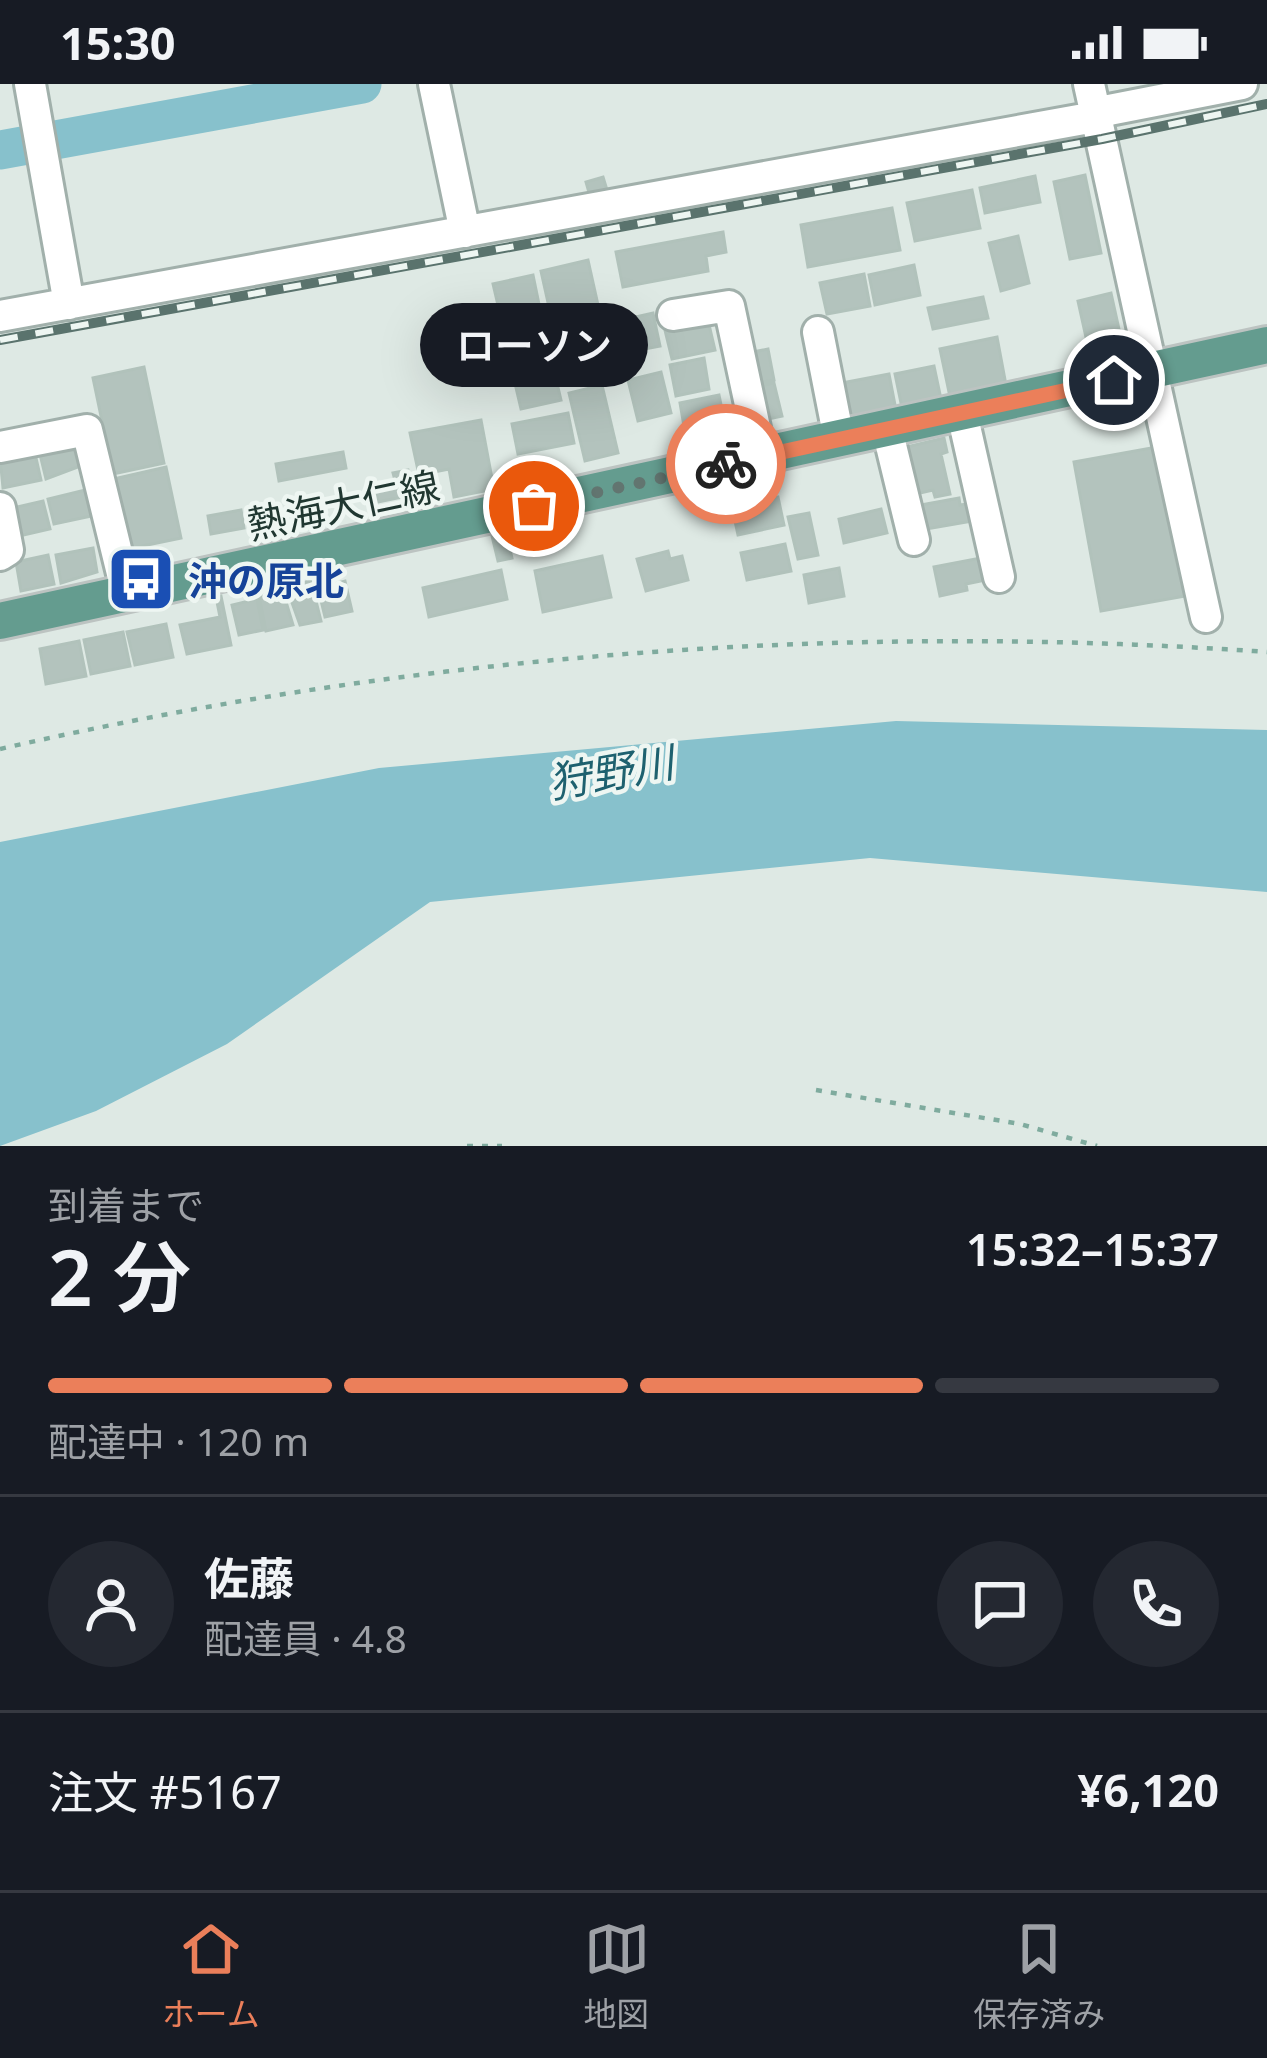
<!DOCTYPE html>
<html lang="ja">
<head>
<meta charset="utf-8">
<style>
  body { margin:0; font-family:"Noto Sans","Noto Sans JP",sans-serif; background:#242831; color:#f1f3f6; height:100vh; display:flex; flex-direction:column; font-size:45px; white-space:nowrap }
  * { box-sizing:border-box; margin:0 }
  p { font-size:39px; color:#9ea1a6 }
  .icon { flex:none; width:66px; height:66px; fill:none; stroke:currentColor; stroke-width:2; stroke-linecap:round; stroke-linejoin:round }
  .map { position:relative; height:1062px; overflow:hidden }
  .side { display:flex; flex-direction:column; background:#171b24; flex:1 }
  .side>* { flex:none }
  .pin { position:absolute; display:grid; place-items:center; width:102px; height:102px; color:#fff; margin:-51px; border:6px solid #fff; border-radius:50%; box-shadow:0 3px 12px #0007 }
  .courier { position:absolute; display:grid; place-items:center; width:120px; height:120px; margin:-60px; border:9px solid #eb7f5a; border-radius:50%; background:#fff; color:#222; box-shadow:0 3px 15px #0007 }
  .bubble { position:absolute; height:84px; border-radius:42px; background:#171b24; box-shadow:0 12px 48px #0002; font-size:39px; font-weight:600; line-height:84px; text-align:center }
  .summary em { font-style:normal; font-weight:600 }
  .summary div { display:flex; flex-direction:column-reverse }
  .summary { display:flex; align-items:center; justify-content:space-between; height:204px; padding:0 48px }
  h1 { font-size:78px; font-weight:600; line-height:90px }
  .bar { display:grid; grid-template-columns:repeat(4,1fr); gap:18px 12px; align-content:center; height:144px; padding:0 48px }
  .bar i { height:15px; border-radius:9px; background:#363941 }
  .bar .on { background:#eb7f5a }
  .bar p { grid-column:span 4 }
  .line { display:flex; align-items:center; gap:30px; padding:0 48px; border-top:3px solid #363941 }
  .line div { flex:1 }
  .round { display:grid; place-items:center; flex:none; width:126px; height:126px; border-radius:63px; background:#242831 }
  .status { display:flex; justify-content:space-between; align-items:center; height:84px; padding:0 60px; background:#171b24; direction:ltr }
  .status svg { height:33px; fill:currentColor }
  .tab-bar { display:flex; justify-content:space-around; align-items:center; height:168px; border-top:3px solid #363941; background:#171b24; font-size:33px; color:#9ea1a6 }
  .tab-bar a { display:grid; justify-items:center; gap:6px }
  .tab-bar .on { color:#eb7f5a }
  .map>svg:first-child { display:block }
  .water { fill:#87c1cc }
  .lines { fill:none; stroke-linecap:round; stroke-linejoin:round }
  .river { stroke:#87c1cc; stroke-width:39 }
  .building { fill:#b3c3bd; stroke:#b1c2bb; stroke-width:3 }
  .minor-casing { stroke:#a1b0ab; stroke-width:36 }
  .major-casing { stroke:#bcc3c1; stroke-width:42 }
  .path { stroke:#7fab9e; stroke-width:4.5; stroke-dasharray:6 9; stroke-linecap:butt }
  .minor { stroke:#fff; stroke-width:30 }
  .major { stroke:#649c8f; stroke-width:36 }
  .rail-casing { stroke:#5a736d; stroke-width:10 }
  .rail { stroke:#eef6f2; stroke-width:6; stroke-dasharray:18; stroke-linecap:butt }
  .done { stroke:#627570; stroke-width:12; stroke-dasharray:0 21.6 }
  .route { stroke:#eb7f5a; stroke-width:15 }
  .labels { text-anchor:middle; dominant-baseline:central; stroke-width:9; stroke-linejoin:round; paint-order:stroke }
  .street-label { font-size:39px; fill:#203731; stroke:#eef6f2 }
  .transit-label { font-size:39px; font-weight:bold; fill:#164399; stroke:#eef6f2; text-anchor:start }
  .water-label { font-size:42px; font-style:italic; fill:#1e616f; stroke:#eef6f2 }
</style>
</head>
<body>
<div class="status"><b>15:30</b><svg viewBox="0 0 49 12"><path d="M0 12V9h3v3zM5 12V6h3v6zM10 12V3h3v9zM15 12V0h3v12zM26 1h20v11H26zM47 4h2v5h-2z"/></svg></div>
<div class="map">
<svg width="1267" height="1062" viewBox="0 0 1267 1062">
  <rect width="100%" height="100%" fill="#dee9e4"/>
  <path class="water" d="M896,637L1267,646V808L870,774L430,818L227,960L96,1027L0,1062V758L379,684Z"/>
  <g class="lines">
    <path class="river" d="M0,66L362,0"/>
  </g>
  <path class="building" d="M1085,91L1101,169L1070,175L1054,98Z
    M1035,92L1040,118L985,129L980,104Z
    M603,93L607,106L590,112L586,98Z
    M972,106L980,144L915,157L907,119Z
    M892,124L900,166L808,183L801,141Z
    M723,148L726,168L706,172L708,187L623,203L616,168Z
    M1018,152L1029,199L1001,207L989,159Z
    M588,176L602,239L555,250L541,187Z
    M914,181L920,211L875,221L869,191Z
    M864,190L870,222L827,230L820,199Z
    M533,191L540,225L501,234L493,200Z
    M1111,209L1124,268L1091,276L1078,217Z
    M983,213L988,234L933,245L928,224Z
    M653,229L660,262L639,266L641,274L623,279L614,238Z
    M707,232L715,266L672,275L664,242Z
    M997,253L1006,301L950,313L940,265Z
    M768,265L774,296L759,299L753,268Z
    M704,274L709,305L676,312L670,281Z
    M553,282L561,316L521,325L513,291Z
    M934,282L941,315L902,324L895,290Z
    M144,283L164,379L113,390L93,294Z
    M661,288L671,329L638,337L628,296Z
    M889,290L896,326L849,335L842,299Z
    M774,299L782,332L768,335L760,302Z
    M602,301L618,369L585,377L569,309Z
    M719,311L725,340L685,348L680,319Z
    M568,329L574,359L518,370L512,340Z
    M481,336L494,405L454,413L449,385L419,391L410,349Z
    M944,354L947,368L941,370L950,410L935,413L933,406L916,410L906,363Z
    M77,357L83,381L46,395L39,366Z
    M1157,363L1185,512L1101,527L1074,378Z
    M34,365L41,396L3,404L0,373Z
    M343,368L346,384L279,397L276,380Z
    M166,383L181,454L128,465L114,395Z
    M408,386L415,419L404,422L402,413L378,418L375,405L396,400L393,389Z
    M85,406L91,432L54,440L48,415Z
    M778,413L784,441L738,451L732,423Z
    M959,414L960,421L968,420L972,437L926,445L921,421Z
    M43,417L50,445L15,453L8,425Z
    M881,425L887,449L844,459L839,435Z
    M241,426L244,444L211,450L208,432Z
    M809,429L818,471L798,475L788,433Z
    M506,449L512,474L498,477L492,452Z
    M785,460L791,487L747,496L741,469Z
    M93,464L97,488L61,499L56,471Z
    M668,467L670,475L682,472L688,496L646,507L637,475Z
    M48,471L54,500L21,507L16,478Z
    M602,472L611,513L543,528L535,487Z
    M986,473L990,495L966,500L967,506L940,512L934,483Z
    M839,484L844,512L809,519L804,491Z
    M501,486L507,515L429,533L423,504Z
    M311,497L321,537L300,541L286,502Z
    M345,497L352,527L325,533L318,504Z
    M283,508L293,541L266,547L259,512Z
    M221,512L231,561L187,570L180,541L220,533L216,513Z
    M257,515L263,546L239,551L232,521Z
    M166,540L173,573L135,581L127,548Z
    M123,548L130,582L91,590L84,556Z
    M79,557L86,592L46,600L40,565Z"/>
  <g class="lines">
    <defs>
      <path id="minor" d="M30,0L69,220
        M434,0L465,148
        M1089,0L1206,533
        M673,231L729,222L761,372
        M0,232L1095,33L1109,26L1242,0
        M818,248L839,355
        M962,329L999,493
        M887,345L914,456
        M0,363L87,346L127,510
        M0,424L8,466L0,471"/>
      <path id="major" d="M0,537L1267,261"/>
    </defs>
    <use href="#minor" class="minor-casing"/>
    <use href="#major" class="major-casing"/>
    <path class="path" d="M0,665C415,570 842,538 1267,568
      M816,1006L1020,1040L1097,1062
      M467,1062H502"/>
    <use href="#minor" class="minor"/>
    <use href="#major" class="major"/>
    <defs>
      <path id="rail" d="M0,256L1102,55L1267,20"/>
    </defs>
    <use href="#rail" class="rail-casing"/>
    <use href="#rail" class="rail"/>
  </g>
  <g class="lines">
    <path class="done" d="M534,422L726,380"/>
    <path class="route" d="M726,380L1114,296"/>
  </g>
  <defs>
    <symbol id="bus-square" viewBox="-11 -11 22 22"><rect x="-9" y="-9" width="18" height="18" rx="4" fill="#1a4fb4" stroke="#eef6f2"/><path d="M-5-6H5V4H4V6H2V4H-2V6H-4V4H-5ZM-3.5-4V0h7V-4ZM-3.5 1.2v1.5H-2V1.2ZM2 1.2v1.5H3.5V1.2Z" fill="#fff"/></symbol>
  </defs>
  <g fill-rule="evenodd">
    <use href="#bus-square" x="103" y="457" width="76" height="76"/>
  </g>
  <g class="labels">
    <g class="street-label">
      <text transform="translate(343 420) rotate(-12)">熱海大仁線</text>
    </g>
    <g class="transit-label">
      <text x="188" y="495">沖の原北</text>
    </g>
    <g class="water-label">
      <text transform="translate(611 687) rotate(-10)">狩野川</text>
    </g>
  </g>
</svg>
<div class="pin" style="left:534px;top:422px;background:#ea580c"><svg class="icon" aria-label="bag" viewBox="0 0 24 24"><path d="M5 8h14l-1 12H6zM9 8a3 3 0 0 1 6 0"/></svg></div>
<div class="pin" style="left:1114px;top:296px;background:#1f2937"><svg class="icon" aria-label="home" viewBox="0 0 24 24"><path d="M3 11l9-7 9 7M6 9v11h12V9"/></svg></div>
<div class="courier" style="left:726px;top:380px"><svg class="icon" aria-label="bike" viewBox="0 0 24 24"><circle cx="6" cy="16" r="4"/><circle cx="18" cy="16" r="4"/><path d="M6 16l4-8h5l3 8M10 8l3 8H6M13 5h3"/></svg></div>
<div class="bubble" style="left:420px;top:219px;width:228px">ローソン</div>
</div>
<section class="side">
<div class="summary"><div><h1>2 分</h1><p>到着まで</p></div><em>15:32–15:37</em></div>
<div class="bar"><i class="on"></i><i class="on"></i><i class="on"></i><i></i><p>配達中 · 120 m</p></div>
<div class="line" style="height:216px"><a class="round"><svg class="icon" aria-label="person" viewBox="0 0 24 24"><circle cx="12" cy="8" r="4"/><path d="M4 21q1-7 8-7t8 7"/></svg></a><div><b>佐藤</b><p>配達員 · 4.8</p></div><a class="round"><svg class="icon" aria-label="chat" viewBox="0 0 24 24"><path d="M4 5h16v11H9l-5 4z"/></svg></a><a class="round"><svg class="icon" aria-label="phone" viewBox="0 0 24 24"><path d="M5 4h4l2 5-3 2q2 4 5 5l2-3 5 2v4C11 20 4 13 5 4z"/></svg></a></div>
<div class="line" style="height:156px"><div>注文 #5167</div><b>¥6,120</b></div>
</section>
<nav class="tab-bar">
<a class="on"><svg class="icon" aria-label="home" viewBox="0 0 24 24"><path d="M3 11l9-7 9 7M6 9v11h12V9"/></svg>ホーム</a>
<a><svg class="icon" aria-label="map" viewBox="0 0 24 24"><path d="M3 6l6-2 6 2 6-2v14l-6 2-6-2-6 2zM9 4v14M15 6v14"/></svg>地図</a>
<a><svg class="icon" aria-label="saved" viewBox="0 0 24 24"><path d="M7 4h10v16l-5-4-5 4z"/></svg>保存済み</a>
</nav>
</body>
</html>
